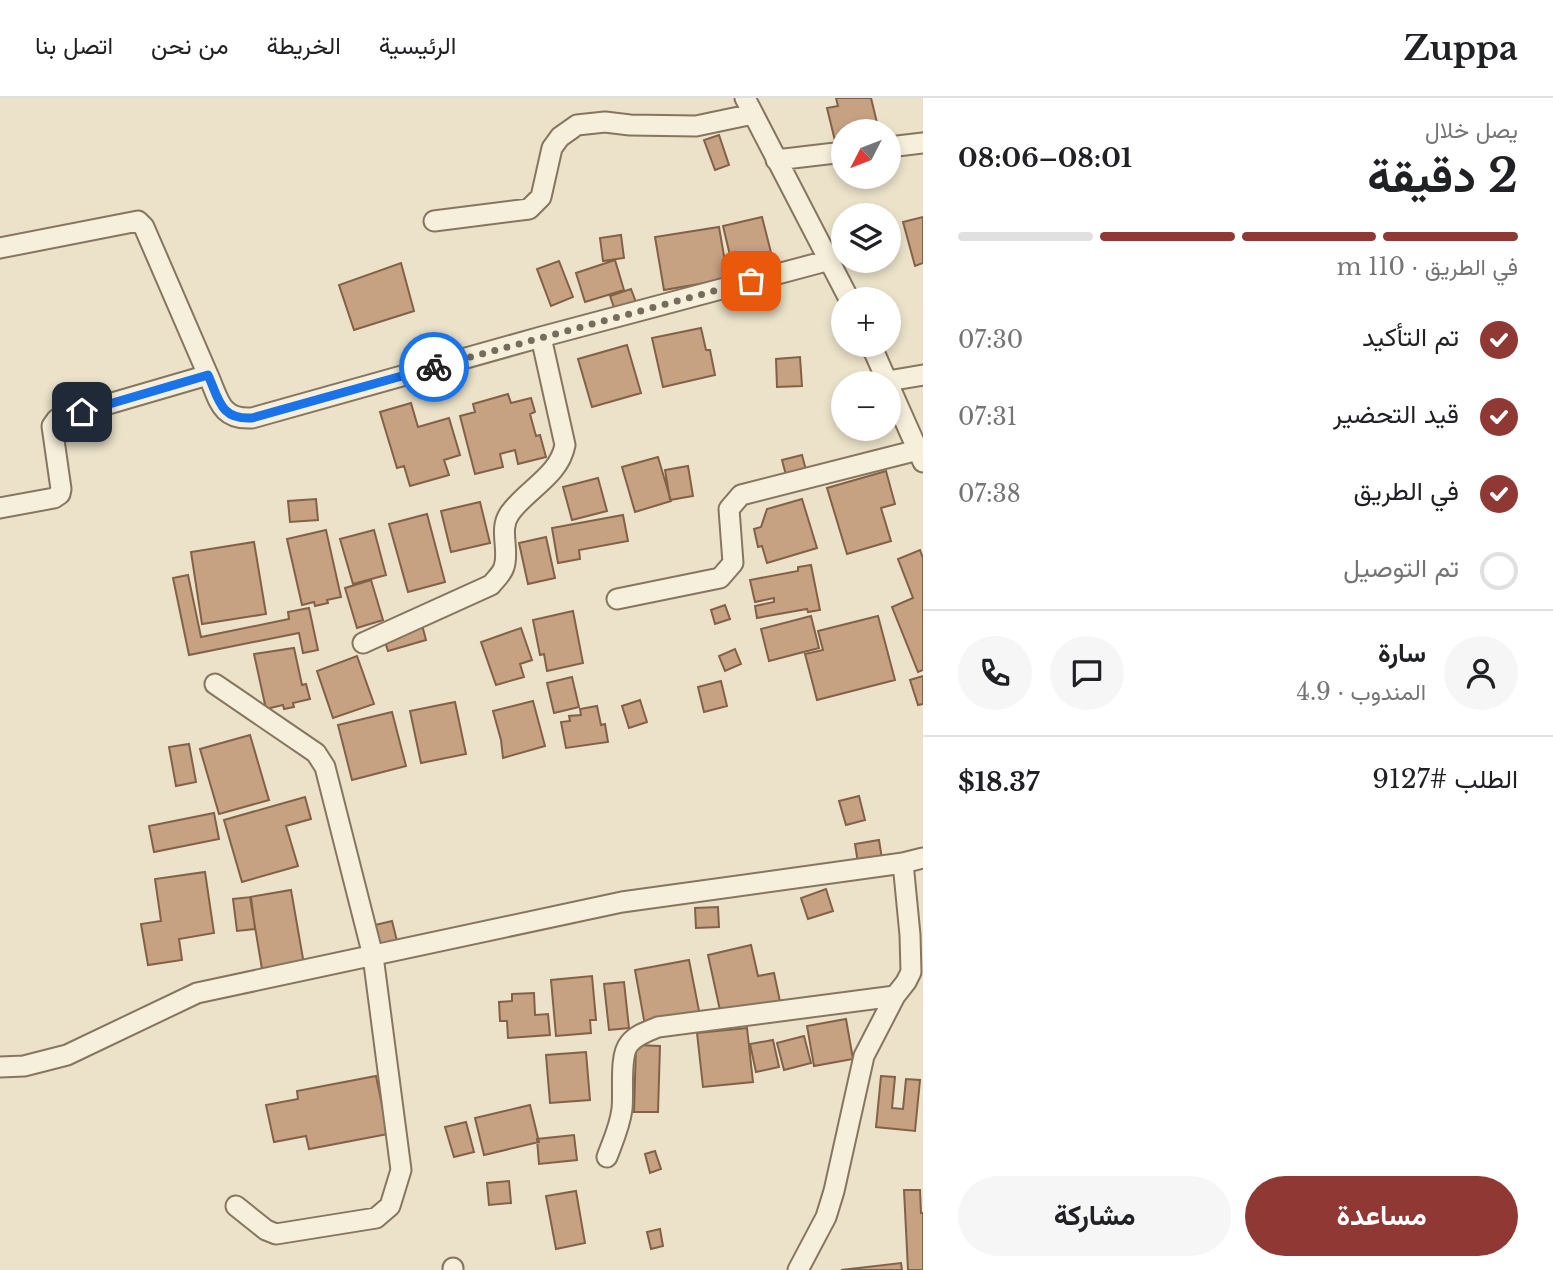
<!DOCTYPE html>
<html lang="ar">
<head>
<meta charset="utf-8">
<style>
  body { margin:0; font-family:"Libre Baskerville",Vazirmatn,serif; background:#f6f6f6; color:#202124; direction:rtl; height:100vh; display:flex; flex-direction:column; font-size:26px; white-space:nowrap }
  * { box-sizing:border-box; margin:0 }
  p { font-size:23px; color:#757577 }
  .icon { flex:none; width:38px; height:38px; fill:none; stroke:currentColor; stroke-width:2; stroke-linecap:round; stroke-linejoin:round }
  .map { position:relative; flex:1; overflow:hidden; direction:ltr }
  .drawer { display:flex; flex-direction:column; background:#fff; width:630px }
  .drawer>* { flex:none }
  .needle { width:46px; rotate:228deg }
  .controls { position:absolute; left:831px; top:21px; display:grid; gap:14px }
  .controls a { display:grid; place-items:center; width:70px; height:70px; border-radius:50%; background:#fff; box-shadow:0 4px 10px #0003; font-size:35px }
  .pin { position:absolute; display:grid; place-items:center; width:60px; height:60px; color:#fff; margin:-30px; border-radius:14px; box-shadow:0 4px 10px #0006 }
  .courier { position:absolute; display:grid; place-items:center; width:70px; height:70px; margin:-35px; border:5px solid #1a73e8; border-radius:50%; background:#fff; color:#222; box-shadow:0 2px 9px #0007 }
  .overview em { font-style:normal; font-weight:700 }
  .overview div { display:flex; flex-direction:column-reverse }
  .overview { display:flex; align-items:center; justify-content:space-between; height:119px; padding:0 35px }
  h1 { font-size:46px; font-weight:700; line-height:52px }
  .bar { display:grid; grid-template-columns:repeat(4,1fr); gap:10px 7px; align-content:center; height:84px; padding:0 35px }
  .bar i { height:9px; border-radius:5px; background:#e0e0e0 }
  .bar .on { background:#8f3834 }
  .bar p { grid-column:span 4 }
  .line { display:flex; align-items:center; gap:18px; padding:0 35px; border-top:2px solid #e0e0e0 }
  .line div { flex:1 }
  .round { display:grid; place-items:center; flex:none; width:74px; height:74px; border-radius:37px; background:#f6f6f6 }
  ol { padding:0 35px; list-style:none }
  li { display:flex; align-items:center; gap:21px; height:77px }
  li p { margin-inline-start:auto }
  li .icon { padding:7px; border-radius:50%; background:#8f3834; color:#fff; stroke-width:4 }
  li:last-child { color:#757577 }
  li i { width:38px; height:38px; border:4px solid #e0e0e0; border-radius:50% }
  .cta { display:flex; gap:14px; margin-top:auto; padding:14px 35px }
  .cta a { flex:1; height:80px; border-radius:42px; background:#8f3834; color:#fff; font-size:28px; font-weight:700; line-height:80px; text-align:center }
  .cta a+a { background:#f6f6f6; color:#202124 }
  header { display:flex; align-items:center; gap:42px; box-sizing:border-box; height:98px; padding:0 35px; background:#fff; border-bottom:2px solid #e0e0e0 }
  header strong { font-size:33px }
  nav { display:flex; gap:38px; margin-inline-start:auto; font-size:24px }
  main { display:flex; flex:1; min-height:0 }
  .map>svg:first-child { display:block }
  .building { fill:#c6a182; stroke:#836147; stroke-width:2 }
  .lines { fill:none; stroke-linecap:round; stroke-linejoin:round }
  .minor-casing { stroke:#86755f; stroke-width:23 }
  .minor { stroke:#f6efdb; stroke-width:19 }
  .done { stroke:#766c5c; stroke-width:7; stroke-dasharray:0 12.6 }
  .route { stroke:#1a73e8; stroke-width:9 }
</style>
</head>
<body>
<header>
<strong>Zuppa</strong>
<nav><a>الرئيسية</a><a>الخريطة</a><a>من نحن</a><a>اتصل بنا</a></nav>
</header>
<main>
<section class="drawer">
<div class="overview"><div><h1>2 دقيقة</h1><p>يصل خلال</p></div><em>08:01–08:06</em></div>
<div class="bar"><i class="on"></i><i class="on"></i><i class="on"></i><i></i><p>في الطريق · 110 m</p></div>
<ol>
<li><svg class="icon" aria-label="check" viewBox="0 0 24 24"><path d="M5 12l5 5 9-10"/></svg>تم التأكيد<p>07:30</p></li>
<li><svg class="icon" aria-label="check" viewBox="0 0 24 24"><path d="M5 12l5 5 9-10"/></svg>قيد التحضير<p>07:31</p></li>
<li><svg class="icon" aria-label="check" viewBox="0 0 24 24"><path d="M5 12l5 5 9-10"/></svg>في الطريق<p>07:38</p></li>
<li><i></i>تم التوصيل</li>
</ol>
<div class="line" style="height:126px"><a class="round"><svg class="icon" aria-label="person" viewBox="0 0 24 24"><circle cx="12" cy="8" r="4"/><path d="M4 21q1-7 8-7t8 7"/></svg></a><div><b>سارة</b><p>المندوب · 4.9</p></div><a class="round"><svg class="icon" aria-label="chat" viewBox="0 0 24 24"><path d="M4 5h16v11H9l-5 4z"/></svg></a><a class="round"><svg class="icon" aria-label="phone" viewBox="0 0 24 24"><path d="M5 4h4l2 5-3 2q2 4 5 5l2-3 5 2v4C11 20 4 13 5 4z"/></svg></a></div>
<div class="line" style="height:91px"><div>الطلب #9127</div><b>$18.37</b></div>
<div class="cta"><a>مساعدة</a><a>مشاركة</a></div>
</section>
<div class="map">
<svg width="923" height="1172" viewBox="0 0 923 1172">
  <rect width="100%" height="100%" fill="#ebe2c9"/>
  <path class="building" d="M836,0H871L879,33H844V45L836,47L827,10L838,8Z
    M719,37L729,67L715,72L704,42Z
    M762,119L778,182L738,191L723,128Z
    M923,119V165L915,168L903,124Z
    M719,129L728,181L664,192L655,139Z
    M621,137L624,160L603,163L600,140Z
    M615,162L624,192L585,204L576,175Z
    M559,163L573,199L551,208L537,171Z
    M401,165L414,213L354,232L339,187Z
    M631,191L637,207L616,215L610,198Z
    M701,230L706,252H710L715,277L663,289L652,240Z
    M627,247L641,295L592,309L578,261Z
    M800,259L802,288L777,289L776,261Z
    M508,296L511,305L531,300L535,314L530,316L536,338L540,337L546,359L518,366L515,352L500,356L503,369L475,376L460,318L475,314L473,306Z
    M411,305L418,329L449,320L460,357L444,362L449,377L410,388L404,368L397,370L380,314Z
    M802,357L807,376L787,381L782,362Z
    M658,359L671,403L635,414L622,369Z
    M688,368L693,398L670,402L665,372Z
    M886,373L895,406L881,410L891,443L847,456L827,390Z
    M598,380L607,413L572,422L563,389Z
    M316,401L318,422L290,424L288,403Z
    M802,401L817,450L767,465L762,448L758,449L754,431L761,429L767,411Z
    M480,404L490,445L451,454L441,413Z
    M427,416L445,484L408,494L389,426Z
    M623,417L628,443L579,452L580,461L558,465L552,430Z
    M326,432L341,499L327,502L328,505L315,508L314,504L302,507L287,441Z
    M374,432L386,477L353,486L340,441Z
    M546,439L555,480L528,486L519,445Z
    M254,444L266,516L202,526L191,454Z
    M920,452L923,460V572L918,574L892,509L913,500L898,461Z
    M811,467L820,512L808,514L807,511L757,520L755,508L774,504V500L755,504L750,482L798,473V469Z
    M188,477L201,539L289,521L288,514L309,510L318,552L303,555L299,535L189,557L173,480Z
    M371,482L383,522L357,530L345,490Z
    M725,507L730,521L715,526L711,512Z
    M573,513L583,565L547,573L544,556L540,557L533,522Z
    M811,518L819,550L769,563L761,531Z
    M878,518L895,582L817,602L805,556L823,552L818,533Z
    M421,523L426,542L388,553L382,535Z
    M521,530L532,562L520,566L524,579L496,587L481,544Z
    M294,550L302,587L306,586L310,601L293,605L294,609L284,611L283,607L266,611L254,556Z
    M735,551L741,566L725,573L719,558Z
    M357,558L374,606L333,620L317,573Z
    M923,578V606L918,607L910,582Z
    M572,579L579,609L554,615L547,585Z
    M721,583L727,608L704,614L698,589Z
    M640,602L647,624L629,630L622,608Z
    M533,603L545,648L503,660L501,642L493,613Z
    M455,604L466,656L421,665L410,613Z
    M597,608L601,627L605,626L608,644L566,650L561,624L570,623L569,618L581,617L580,611Z
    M392,614L406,668L352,682L338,627Z
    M250,637L269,702L219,716L200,651Z
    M189,646L196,684L176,688L169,649Z
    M859,698L865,722L846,727L839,703Z
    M305,699L311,721L286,728L298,768L242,784L224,722Z
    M214,715L219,741L154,754L149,728Z
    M879,742L882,761L858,765L855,746Z
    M205,774L214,835L179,841L182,862L148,867L141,826L161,823L155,781Z
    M826,791L833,813L808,821L801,800Z
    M291,792L305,872L277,868L262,871L250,799Z
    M251,799L255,831L237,833L233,801Z
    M718,809L719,829L696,830L695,810Z
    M392,823L398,847L381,851L375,827Z
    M751,847L758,878L774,875L782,913L721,917L708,857Z
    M689,862L701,923L646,933L635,872Z
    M592,878L596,922H590L591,935L556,938L551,882Z
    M624,884L629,930L609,932L604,886Z
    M534,895L535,917L548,916L550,937L508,940L507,923H500L499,904L512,903V896Z
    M846,921L853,961L814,968L807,928Z
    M747,930L753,984L703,989L697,935Z
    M804,938L811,965L784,972L777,945Z
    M773,942L779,969L756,974L750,946Z
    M636,947L660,948L658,1014H634Z
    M586,954L590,1002L550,1005L546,957Z
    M376,978L388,1036L309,1051L306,1038L274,1044L266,1007L298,1001L297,993Z
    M881,978L895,979L892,1010L903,1011L906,981L920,982L915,1033L876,1029Z
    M530,1007L539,1044L484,1057L475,1020Z
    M466,1024L474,1054L454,1059L445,1029Z
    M574,1037L577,1062L539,1066L537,1041Z
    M655,1053L661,1071L650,1075L645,1056Z
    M509,1083L511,1105L489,1107L487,1085Z
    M904,1092H920L921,1115H923V1172H908Z
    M576,1093L585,1145L556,1151L546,1098Z
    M660,1131L663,1148L651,1151L647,1134Z
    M901,1165L902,1172H841Z"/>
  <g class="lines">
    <defs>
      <path id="minor" d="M745,0L849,201
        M889,49L923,45
        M776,62L844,54
        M434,123L529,111L541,99L552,50L560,39L577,27L605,24L630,27L696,28L753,16
        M0,150L138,123L144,129L208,277
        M871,247L923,364
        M888,283L923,277
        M0,410L54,400L60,396L61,391L52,328L57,321L208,277C219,301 220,322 252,320L541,239L830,162
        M617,501L720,480L733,465L729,411L741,397L918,352
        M363,545L491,487C495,482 502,476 504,469C510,452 498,431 510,415C527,391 559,378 565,347L541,239
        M215,586L316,655L325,669L373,858L401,1072L390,1108L376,1120L276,1136L266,1132L236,1108
        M0,969L24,968L67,957L197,895L622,804L903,765
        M607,1059C613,1043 620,1028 622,1011C624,994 619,958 629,946C636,937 648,933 658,929L895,898
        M453,1170V1172
        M798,1172L826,1119L834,1093L864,958L895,898L906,884L911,874L910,837L903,765L923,760"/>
    </defs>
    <use href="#minor" class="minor-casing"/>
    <use href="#minor" class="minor"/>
  </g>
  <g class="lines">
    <path class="done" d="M434,269L751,183"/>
    <path class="route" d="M82,314L208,277C219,301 220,322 252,320L434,269"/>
  </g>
</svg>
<div class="controls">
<a><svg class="needle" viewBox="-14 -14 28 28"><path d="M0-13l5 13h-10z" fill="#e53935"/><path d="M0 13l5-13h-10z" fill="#757577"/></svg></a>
<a><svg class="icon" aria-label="layers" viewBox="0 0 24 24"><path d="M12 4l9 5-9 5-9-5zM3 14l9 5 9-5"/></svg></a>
<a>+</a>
<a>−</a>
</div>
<div class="pin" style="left:751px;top:183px;background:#ea580c"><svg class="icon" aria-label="bag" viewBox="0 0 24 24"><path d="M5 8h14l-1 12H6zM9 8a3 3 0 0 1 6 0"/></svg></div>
<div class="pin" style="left:82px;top:314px;background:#1f2937"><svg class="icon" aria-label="home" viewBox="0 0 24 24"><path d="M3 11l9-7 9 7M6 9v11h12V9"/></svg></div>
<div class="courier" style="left:434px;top:269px"><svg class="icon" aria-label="bike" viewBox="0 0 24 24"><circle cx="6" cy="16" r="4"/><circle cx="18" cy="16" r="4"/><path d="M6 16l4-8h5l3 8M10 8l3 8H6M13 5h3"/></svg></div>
</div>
</main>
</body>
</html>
